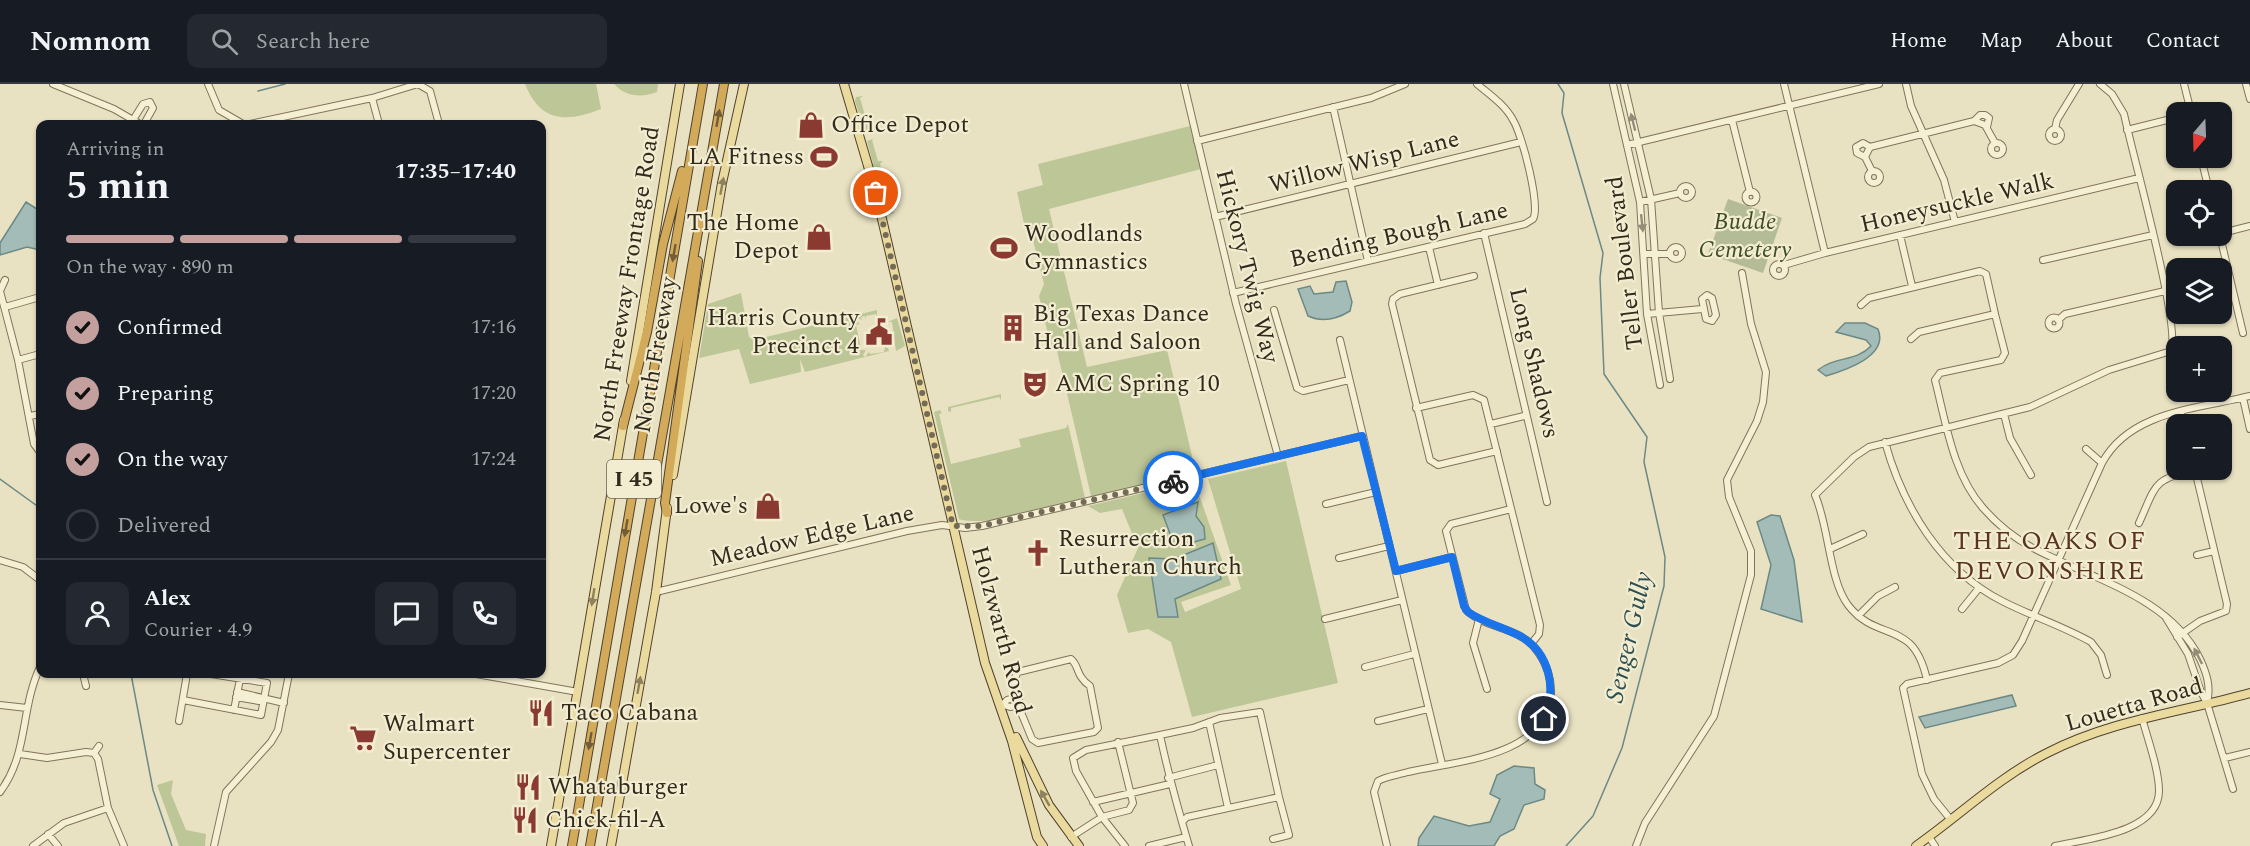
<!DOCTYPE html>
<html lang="en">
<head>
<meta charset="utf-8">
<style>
  body { margin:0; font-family:Spectral,serif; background:#242831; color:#f1f3f6; height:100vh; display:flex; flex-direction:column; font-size:22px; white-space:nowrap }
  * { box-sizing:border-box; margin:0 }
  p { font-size:20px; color:#9ea1a6 }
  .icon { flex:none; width:33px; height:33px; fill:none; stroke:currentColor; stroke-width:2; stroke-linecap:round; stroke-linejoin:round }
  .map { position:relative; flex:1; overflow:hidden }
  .drawer { position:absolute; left:36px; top:36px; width:510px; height:558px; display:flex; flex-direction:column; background:#171b24; border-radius:12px; box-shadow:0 2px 4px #0004 }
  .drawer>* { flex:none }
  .needle { width:39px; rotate:199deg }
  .fabs { position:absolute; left:2166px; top:18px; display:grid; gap:12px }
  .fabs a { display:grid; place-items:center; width:66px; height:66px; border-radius:12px; background:#171b24; box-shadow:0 2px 4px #0004; font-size:30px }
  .pin { position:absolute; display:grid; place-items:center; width:51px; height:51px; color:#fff; margin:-26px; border:3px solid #fff; border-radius:50%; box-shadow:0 2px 6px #0007 }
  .courier { position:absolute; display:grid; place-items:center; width:60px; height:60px; margin:-30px; border:4px solid #1a73e8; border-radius:50%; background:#fff; color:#222; box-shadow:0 2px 8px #0007 }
  .head em { font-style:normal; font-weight:700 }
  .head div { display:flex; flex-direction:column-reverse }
  .head { display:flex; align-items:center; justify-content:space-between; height:102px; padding:0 30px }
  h1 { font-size:39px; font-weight:700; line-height:45px }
  .bar { display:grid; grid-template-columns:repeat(4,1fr); gap:9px 6px; align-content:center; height:72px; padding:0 30px }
  .bar i { height:8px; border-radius:4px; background:#363941 }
  .bar .active { background:#c3a09d }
  .bar p { grid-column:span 4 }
  .line { display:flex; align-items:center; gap:15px; padding:0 30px; border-top:2px solid #363941 }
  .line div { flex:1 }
  .round { display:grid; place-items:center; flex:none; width:63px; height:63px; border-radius:12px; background:#242831 }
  ol { padding:0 30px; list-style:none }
  li { display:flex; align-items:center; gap:18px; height:66px }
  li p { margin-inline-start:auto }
  li .icon { padding:6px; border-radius:50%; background:#c3a09d; color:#111; stroke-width:4 }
  li:last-child { color:#9ea1a6 }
  li i { width:33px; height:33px; border:3px solid #363941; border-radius:50% }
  header { display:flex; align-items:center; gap:36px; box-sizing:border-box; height:84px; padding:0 30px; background:#171b24; border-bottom:2px solid #363941 }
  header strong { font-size:28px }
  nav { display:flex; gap:33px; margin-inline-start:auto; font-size:21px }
  .search { width:420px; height:54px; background:#242831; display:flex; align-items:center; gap:15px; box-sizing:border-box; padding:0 21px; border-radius:12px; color:#9ea1a6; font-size:22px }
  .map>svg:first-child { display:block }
  .green { fill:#bcc697; fill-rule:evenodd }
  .cemetery { fill:#b3bc96 }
  .water { fill:#a4bcb8; stroke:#6c8985; stroke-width:1.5 }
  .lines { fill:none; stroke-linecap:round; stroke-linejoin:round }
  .stream { stroke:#6c8985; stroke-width:1.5 }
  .minor-casing { stroke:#81745b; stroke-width:8 }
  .major-casing { stroke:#4f422f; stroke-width:10 }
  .highway-casing { stroke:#4f422f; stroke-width:10 }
  .minor { stroke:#f5efd4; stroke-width:6 }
  .major { stroke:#eada9d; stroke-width:8 }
  .highway { stroke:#d2aa5a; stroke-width:8 }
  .oneway { fill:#735d36 }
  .oneway2 { fill:#948c79 }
  .oneway3 { fill:#8e825e }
  .done { stroke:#736a57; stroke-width:6; stroke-dasharray:0 10.8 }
  .route { stroke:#1a73e8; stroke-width:8 }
  .labels { text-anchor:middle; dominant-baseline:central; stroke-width:4.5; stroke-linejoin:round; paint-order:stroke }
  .shield { fill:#f2ecd1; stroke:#6c6454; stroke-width:1.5 }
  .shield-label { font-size:22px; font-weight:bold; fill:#332a1e }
  .poi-label { font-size:24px; fill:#332a1e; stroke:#f2ecd1; text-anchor:start }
  .street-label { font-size:24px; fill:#332a1e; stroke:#f2ecd1 }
  .park-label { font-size:24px; font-style:italic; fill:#3f4d26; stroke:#f2ecd1 }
  .neighbourhood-label { font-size:26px; letter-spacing:1.5px; fill:#5b3421; stroke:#f2ecd1 }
  .water-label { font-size:26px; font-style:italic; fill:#2e5051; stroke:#f2ecd1 }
</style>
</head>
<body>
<header>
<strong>Nomnom</strong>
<div class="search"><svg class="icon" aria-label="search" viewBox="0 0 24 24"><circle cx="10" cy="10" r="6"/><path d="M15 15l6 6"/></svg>Search here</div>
<nav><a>Home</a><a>Map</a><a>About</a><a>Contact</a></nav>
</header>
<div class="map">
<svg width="2250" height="762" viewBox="0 0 2250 762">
  <rect width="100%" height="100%" fill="#e9e2c2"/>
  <path class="green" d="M525,0H596L601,25C566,39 540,38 525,0Z
    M614,0H658L657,8C641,14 626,13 614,0Z
    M863,12L860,14L869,45L874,47L868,49L864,46L855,17L856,13Z
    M1190,42L1201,85L1049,125L1087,283L1167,266L1196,389L1094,414L1091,412L1057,267L1051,263L1039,212L1044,200L1032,152L1025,144L1017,108L1043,101L1038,80Z
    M876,54L872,56L878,77H883L880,80L888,113L893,114L889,116L894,129L889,131L886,129L867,57Z
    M741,209L749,253L754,256L877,226V233L876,230L866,232V236L865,232L861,233L862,236L856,233L855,236L860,240L856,241L861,264L853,265L850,261L846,265L866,266L863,271L865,273L869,268L870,270L884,268V264L885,267V263L888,264L889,267L805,288L800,275L801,288L750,300L739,265L699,274L708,220Z
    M897,234L905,262L896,267L892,238H888Z
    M1001,310V316L999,313L951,324V328L948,327V323Z
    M940,326L942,329L939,330L951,380L1021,363L1019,355L1066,344L1068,340L1085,414C1064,425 978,443 959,435L934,328Z
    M1286,377L1338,599L1192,633L1171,558L1148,545L1128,549L1117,511L1138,464L1122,425L1100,429L1088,422L1194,397L1231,501L1181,518L1185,528L1241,505L1208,395ZM1198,418L1196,432L1163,431ZM1149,474L1174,475V515L1178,532Z
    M173,696L171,710L186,746L206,750L205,762H179L157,701Z"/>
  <path class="cemetery" d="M1728,115L1782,134L1763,189L1708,170Z"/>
  <path class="water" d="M26,118L40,127V166L27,163L0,171V159Z
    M1346,197L1352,218L1350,227C1337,235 1323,239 1308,232L1298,205L1310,202L1314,210L1333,208L1336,198Z
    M1845,239H1865L1878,245C1889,272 1846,286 1826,292L1818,286C1835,272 1856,278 1871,262L1866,256L1836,248Z
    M1198,418L1196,432L1204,443L1205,455L1175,463L1163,431Z
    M1771,431L1780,432L1794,476L1802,538L1761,525L1771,481L1757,438Z
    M1213,459L1221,495L1175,515L1178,533H1158L1149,474L1174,475Z
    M2012,611L2016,622L1925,644L1919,633Z
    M1514,682L1534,684L1535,700L1545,706L1544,715L1524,721L1514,745L1500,752L1494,762H1418L1419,754L1434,732L1469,742L1490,738L1500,715L1490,710L1497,691Z"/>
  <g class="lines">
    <path class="stream" d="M1558,0L1564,9L1562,29L1603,169L1600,194L1604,290L1647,353L1644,378L1665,473L1664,502L1622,664L1593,732L1566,762
      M258,7L285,0
      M0,395L40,424
      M131,590L153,706L172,762"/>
    <defs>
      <path id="minor" d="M53,0L114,25L140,40
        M208,0L219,26L243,40
        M418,0L430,7L439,40
        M1184,0L1236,220L1278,372
        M1613,0L1640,118L1647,230L1660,301
        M1624,0L1651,115L1659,229L1670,295
        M1784,0L1825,169
        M1906,0L1911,22L1944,96L1955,138
        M2184,0L2191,28
        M2246,0L2250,15
        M372,14L379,40
        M1333,23L1368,177
        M133,36L143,20L150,18L153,24L144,40
        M1732,36L1750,108
        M1974,37L1980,31H1985L1989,34L1987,43
        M250,40L372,14L418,0
        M2055,45L2057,36L2079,0
        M2049 51a6 6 0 1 1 12 0a6 6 0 1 1-12 0Z
        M2127,46L2171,35
        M1197,57L1371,14L1405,0
        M1991 65a6 6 0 1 1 12 0a6 6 0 1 1-12 0Z
        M1627,61L1879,0
        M1865,73L1857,69L1856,63L1863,59L1870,63
        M2201,74L2209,106
        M1872,87L1865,73L1870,63L1974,37L1985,41L1995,59
        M1868 93a6 6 0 1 1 12 0a6 6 0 1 1-12 0Z
        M1680 108a6 6 0 1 1 12 0a6 6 0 1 1-12 0Z
        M1745.5 113a5.5 5.5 0 1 1 11 0a5.5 5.5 0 1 1-11 0Z
        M1640,118L1680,109
        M1215,133L1521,58
        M1484,149L1547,418
        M2222,149L2250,142
        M1900,151L1912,202
        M2220,152L2243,249
        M1429,163L1438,201
        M1670 169a6 6 0 1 1 12 0a6 6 0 1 1-12 0Z
        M1645,170H1670
        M2043,176L2153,151
        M1773 186a6 6 0 1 1 12 0a6 6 0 1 1-12 0Z
        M1784,181L1825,169L2139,94
        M1474,192L1400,210L1393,215L1392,220L1430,376L1438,381L1497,367
        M5,196L0,207L18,276L34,360L40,368
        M1233,209L1525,140L1533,135C1541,123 1522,50 1513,36C1505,21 1490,11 1477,0
        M1707,211L1712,214L1716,231L1712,237L1706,235L1702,215Z
        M1861,221L1869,214L1980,187L1986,190L1995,230
        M5,223L40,213
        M1274,226L1297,304L1303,307L1349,296
        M1647,230L1702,225
        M2048.5 239a5.5 5.5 0 1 1 11 0a5.5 5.5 0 1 1-11 0Z
        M2058,236L2065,230L2165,207
        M1911,255L1919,248L1995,230L2005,269L2001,276L1940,289L1935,296C1946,339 1953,390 1983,424C1997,440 2014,454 2033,464C2091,495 2169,512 2200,575C2207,590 2211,603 2207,619
        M1340,256L1442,680
        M18,276L40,270
        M2243,314L2250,345
        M1416,324L1473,311L1484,316L1540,541L1539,550L1531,560
        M2181,329L2184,340
        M2004,330L2010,354L2031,391
        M30,332L40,330
        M1491,340L1524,332
        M1885,358C1903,423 1941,486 2002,517C2031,532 2063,542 2091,558L2101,571L2107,591
        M2086,365L2102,379
        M1326,420L1376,408
        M2139,439C2156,402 2152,395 2195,386
        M1830,465L1863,450
        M2197,471L2214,467
        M1339,474L1389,462
        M0,476L23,483L40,496
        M1396,487L1452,473
        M656,508L907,447L942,441L965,444L982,442L1362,352
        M1962,525L1979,504
        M1858,532L1878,512L1895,503
        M2166,534L2188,570L2201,608L2207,619L2233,705
        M1325,535L1402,516
        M1479,535L1473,559L1487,605
        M2177,553L2200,537L2226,527L2227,520L2195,386
        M1365,583L1414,570
        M83,590L86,602
        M476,590L578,608
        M1927,596C1913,533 1878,560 1848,521C1829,496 1829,442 1815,411L1854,373L1869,363L2030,323L2109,286L2171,267C2181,241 2132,69 2124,30L2112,10L2100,0
        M237,608L284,619
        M236,613L259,617L264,615
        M1016,613L1014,595L1018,588L1071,575C1080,583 1075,591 1090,602L1098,644L1094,648L1038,659L1032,655L1018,621
        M183,616L261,631L267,599L211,590
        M0,621L27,624
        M1000,623L1007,616L1016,613L1019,616L1018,621L1010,623L1004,621
        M234,626L240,595
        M179,637L187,590
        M1378,637L1428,625
        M1209,638L1228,724
        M1160,651L1193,644L1220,634L1260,628L1279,713L1187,733L1183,737
        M1118,658L1133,719L1129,726L1102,733L1125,762
        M94,669L98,675L108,724L124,762
        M94,669L99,662
        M20,670L47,674L86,668L94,669
        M2225,674L2250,668
        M1168,694L1218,681
        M0,708C29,669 20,626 40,583
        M1093,718L1170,700
        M1951,736L1934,715L1922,690L1903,604L1907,600L1998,579L2013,571L2022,557L2102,379C2130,327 2197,325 2250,312
        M48,750L58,762
        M1071,753L1102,733L1076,687L1073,674L1086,666L1160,651C1168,689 1178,725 1189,762
        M1929,753L1935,762
        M1273,755L1289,751L1279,713
        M33,762L64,739L108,724
        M214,762L226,708L271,658L278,646L289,590
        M1149,762L1186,753
        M1387,762L1374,708L1378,697C1387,692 1398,691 1408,688C1455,677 1539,674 1550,617C1554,597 1546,577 1533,562C1516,543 1484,544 1466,526L1446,447L1451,440L1511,425
        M1636,762L1645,739L1714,632L1751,491V467L1729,413L1727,396L1757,337L1763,318L1766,288L1751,240L1742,189
        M2055,762C2085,755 2159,749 2159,707C2159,686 2148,656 2142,634"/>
      <path id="major" d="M844,0L876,109L985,579L1012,657L1037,753L1043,762
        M631,297L680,0
        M673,391L722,99L744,0
        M1016,653L1049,721L1079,762
        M551,762L624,336
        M611,762L656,508L667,424
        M1916,762C1960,731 1999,693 2047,669C2111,636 2182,628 2250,609"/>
      <path id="highway" d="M623,342L647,248L663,160L682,87
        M667,429L665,419L698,177
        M572,762L703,0
        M590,762L724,0"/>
    </defs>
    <use href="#minor" class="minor-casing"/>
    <use href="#major" class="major-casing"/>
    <use href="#highway" class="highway-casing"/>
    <use href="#minor" class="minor"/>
    <use href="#major" class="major"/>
    <use href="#highway" class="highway"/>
  </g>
  <defs><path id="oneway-solid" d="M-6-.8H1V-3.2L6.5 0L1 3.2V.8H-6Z" transform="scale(1.5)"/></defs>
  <g class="oneway">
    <use href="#oneway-solid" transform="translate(718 34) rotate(-80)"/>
    <use href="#oneway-solid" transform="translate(674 169) rotate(100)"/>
    <use href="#oneway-solid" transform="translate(626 444) rotate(100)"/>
    <use href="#oneway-solid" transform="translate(590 657) rotate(100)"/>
  </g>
  <g class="oneway2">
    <use href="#oneway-solid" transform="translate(1633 38) rotate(-104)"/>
    <use href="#oneway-solid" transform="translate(1642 139) rotate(84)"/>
    <use href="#oneway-solid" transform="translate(2198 572) rotate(-117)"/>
  </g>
  <g class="oneway3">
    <use href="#oneway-solid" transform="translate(722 102) rotate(-79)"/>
    <use href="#oneway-solid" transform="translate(593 513) rotate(99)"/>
    <use href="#oneway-solid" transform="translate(639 601) rotate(-80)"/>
    <use href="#oneway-solid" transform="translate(1045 714) rotate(-120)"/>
  </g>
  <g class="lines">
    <path class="done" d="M876,109L953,442H982L1173,397"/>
    <path class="route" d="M1173,397L1362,352L1396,487L1452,473L1464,522L1468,528C1484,539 1503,543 1520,552C1550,568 1557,606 1544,635"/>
  </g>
  <defs>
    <symbol id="shop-bare" viewBox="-9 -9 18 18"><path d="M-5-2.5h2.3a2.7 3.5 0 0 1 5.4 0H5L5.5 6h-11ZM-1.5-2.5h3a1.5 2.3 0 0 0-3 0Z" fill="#8b3a31" stroke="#f2ecd1" stroke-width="2.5" paint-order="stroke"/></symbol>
    <symbol id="stadium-bare" viewBox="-9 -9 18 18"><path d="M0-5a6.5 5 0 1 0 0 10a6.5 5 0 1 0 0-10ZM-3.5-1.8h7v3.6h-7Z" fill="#8b3a31" stroke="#f2ecd1" stroke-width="2.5" paint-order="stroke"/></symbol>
    <symbol id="building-bare" viewBox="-9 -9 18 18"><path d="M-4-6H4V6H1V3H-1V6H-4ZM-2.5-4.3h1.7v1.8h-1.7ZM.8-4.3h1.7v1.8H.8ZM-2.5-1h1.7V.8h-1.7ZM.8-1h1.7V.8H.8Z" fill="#8b3a31" stroke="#f2ecd1" stroke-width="2.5" paint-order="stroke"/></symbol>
    <symbol id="civic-bare" viewBox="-9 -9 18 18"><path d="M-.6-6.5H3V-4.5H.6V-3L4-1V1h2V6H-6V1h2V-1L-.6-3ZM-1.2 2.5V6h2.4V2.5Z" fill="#8b3a31" stroke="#f2ecd1" stroke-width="2.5" paint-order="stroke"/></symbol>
    <symbol id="theatre-bare" viewBox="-9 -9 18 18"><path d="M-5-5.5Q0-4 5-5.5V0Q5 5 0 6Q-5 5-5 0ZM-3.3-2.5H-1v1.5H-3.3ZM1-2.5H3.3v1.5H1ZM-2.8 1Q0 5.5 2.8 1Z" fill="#8b3a31" stroke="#f2ecd1" stroke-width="2.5" paint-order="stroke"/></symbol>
    <symbol id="church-bare" viewBox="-9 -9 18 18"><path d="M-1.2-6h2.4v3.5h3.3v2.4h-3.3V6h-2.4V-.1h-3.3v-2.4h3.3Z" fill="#8b3a31" stroke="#f2ecd1" stroke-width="2.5" paint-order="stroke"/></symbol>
    <symbol id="restaurant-bare" viewBox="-9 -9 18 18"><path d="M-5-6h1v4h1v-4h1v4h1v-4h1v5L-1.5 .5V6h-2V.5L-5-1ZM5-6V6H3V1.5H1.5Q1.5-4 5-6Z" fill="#8b3a31" stroke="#f2ecd1" stroke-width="2.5" paint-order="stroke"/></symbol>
    <symbol id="supermarket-bare" viewBox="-9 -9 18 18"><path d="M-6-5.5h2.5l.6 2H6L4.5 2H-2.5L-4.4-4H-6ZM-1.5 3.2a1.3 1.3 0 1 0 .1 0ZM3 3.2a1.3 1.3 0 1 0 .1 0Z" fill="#8b3a31" stroke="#f2ecd1" stroke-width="2.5" paint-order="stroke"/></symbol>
  </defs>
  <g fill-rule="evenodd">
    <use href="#shop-bare" x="792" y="22" width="38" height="38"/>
    <use href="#stadium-bare" x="805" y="54" width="38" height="38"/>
    <use href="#shop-bare" x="800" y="134" width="38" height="38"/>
    <use href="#stadium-bare" x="985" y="145" width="38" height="38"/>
    <use href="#building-bare" x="994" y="225" width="38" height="38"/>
    <use href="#civic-bare" x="860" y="229" width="38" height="38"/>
    <use href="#theatre-bare" x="1016" y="281" width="38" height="38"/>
    <use href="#shop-bare" x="749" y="403" width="38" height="38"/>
    <use href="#church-bare" x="1019" y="450" width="38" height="38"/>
    <use href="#restaurant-bare" x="522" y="610" width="38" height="38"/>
    <use href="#supermarket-bare" x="344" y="635" width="38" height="38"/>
    <use href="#restaurant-bare" x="509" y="684" width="38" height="38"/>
    <use href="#restaurant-bare" x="506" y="717" width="38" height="38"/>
  </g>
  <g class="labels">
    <rect class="shield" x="607" y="376" width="54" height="38" rx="4.5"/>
    <g class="shield-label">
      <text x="634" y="395">I 45</text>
    </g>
    <g class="poi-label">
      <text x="831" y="41">Office Depot</text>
      <text x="804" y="73" text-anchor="end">LA Fitness</text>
      <text x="799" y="139" text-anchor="end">The Home<tspan x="799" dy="28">Depot</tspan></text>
      <text x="1024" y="150">Woodlands<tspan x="1024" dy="28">Gymnastics</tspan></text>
      <text x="1033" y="230">Big Texas Dance<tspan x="1033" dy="28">Hall and Saloon</tspan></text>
      <text x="859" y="234" text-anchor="end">Harris County<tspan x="859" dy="28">Precinct 4</tspan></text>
      <text x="1055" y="300">AMC Spring 10</text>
      <text x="748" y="422" text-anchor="end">Lowe's</text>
      <text x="1058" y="455">Resurrection<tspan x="1058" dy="28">Lutheran Church</tspan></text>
      <text x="561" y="629">Taco Cabana</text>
      <text x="383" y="640">Walmart<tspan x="383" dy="28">Supercenter</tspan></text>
      <text x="548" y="703">Whataburger</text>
      <text x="545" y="736">Chick-fil-A</text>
    </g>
    <g class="street-label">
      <text transform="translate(1364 78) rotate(-14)">Willow Wisp Lane</text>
      <text transform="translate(1957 119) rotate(-13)">Honeysuckle Walk</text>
      <text transform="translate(1399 151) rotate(-13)">Bending Bough Lane</text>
      <text transform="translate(1625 179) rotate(-97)">Teller Boulevard</text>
      <text transform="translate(1247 182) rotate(76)">Hickory Twig Way</text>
      <text transform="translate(627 200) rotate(-81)">North Freeway Frontage Road</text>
      <text transform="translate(656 271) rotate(-80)">North Freeway</text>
      <text transform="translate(1534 279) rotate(77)">Long Shadows</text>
      <text transform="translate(812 452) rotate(-13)">Meadow Edge Lane</text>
      <text transform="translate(1001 546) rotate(75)">Holzwarth Road</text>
      <text transform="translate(2134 621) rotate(-16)">Louetta Road</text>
    </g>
    <g class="park-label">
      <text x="1745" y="138">Budde<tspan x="1745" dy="28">Cemetery</tspan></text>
    </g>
    <g class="neighbourhood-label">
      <text x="2050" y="457">THE OAKS OF<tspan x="2050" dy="30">DEVONSHIRE</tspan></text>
    </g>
    <g class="water-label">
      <text transform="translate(1629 553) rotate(-77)">Senger Gully</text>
    </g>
  </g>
</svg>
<div class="fabs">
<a><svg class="needle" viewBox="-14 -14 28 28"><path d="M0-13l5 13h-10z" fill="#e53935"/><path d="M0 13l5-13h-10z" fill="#9ea1a6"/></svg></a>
<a><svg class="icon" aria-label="locate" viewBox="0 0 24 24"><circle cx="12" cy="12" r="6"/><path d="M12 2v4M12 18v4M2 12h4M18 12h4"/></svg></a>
<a><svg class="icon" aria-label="layers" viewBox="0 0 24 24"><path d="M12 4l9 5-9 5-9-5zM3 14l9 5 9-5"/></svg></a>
<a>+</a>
<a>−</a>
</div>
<div class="pin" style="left:876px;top:109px;background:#ea580c"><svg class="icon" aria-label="bag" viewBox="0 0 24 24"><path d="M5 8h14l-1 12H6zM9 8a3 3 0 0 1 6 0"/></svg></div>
<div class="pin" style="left:1544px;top:635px;background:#1f2937"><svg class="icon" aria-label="home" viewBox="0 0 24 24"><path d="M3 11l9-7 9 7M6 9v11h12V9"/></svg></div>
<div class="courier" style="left:1173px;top:397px"><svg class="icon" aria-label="bike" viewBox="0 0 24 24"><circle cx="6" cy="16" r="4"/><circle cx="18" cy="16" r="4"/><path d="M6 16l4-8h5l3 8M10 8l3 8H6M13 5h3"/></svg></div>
<section class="drawer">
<div class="head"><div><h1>5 min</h1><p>Arriving in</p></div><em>17:35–17:40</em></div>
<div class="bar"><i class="active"></i><i class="active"></i><i class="active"></i><i></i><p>On the way · 890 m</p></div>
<ol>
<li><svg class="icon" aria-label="check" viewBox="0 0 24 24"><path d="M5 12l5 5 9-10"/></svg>Confirmed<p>17:16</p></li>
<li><svg class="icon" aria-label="check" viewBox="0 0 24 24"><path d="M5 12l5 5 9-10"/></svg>Preparing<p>17:20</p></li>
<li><svg class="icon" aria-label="check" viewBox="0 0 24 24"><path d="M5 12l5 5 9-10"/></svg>On the way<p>17:24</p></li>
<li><i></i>Delivered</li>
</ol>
<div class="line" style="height:108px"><a class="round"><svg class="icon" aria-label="person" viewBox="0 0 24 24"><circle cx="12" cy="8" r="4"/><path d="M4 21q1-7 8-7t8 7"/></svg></a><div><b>Alex</b><p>Courier · 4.9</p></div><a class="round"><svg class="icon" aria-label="chat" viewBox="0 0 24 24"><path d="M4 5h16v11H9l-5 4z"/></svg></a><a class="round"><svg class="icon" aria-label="phone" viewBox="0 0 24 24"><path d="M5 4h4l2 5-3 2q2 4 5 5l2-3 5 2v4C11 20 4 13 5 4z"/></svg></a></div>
</section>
</div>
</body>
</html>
